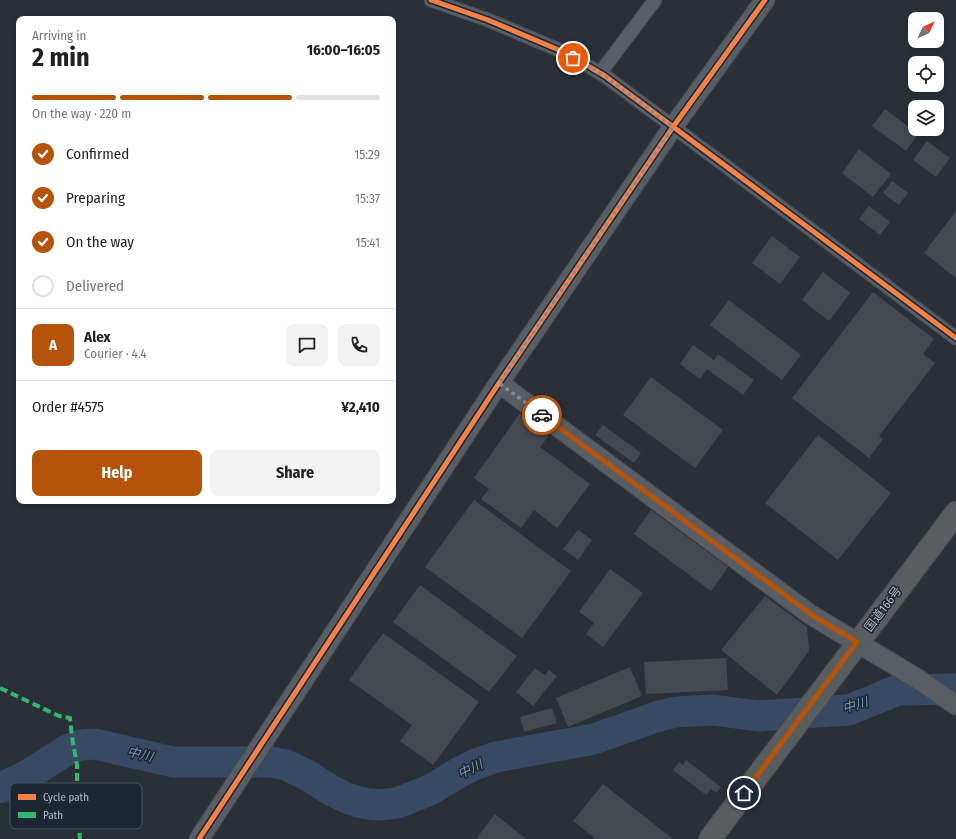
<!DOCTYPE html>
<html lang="en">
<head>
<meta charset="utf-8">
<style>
  body { margin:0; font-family:"Fira Sans Condensed","Noto Sans JP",sans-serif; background:#f2f2f2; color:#222; height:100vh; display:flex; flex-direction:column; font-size:15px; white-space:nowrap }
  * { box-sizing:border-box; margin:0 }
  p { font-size:13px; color:#767676 }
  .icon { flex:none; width:22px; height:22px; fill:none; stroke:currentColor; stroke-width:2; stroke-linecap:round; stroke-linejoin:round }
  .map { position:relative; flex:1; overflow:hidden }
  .sheet { position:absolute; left:16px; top:16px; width:380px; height:488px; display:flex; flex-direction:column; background:#fff; border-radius:8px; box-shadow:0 2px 6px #0003 }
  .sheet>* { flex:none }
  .needle { width:26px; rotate:46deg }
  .fabs { position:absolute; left:908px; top:12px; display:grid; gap:8px }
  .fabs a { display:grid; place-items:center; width:36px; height:36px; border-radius:8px; background:#fff; box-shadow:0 2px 6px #0003; font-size:20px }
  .pin { position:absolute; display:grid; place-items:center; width:34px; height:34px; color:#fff; margin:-17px; border:2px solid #fff; border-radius:50%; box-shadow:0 1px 4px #0007 }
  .courier { position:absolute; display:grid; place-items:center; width:40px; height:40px; margin:-20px; border:3px solid #b45309; border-radius:50%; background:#fff; color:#222; box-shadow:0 1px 5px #0007 }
  .head em { font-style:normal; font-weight:700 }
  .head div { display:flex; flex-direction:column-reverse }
  .head { display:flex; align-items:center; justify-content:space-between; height:68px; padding:0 16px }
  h1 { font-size:26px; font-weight:700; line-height:30px }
  .bar { display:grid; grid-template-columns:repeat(4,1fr); gap:6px 4px; align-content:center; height:48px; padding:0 16px }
  .bar i { height:5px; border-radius:3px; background:#e0e0e0 }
  .bar .selected { background:#b45309 }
  .bar p { grid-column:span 4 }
  .line { display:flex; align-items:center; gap:10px; padding:0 16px; border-top:1px solid #e0e0e0 }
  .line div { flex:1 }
  .round { display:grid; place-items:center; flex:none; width:42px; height:42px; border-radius:8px; background:#f2f2f2 }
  ol { padding:0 16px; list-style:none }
  li { display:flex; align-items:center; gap:12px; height:44px }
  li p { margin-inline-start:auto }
  li .icon { padding:4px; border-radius:50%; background:#b45309; color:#fff; stroke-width:4 }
  li:last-child { color:#767676 }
  li i { width:22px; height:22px; border:2px solid #e0e0e0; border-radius:50% }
  .action { display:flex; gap:8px; margin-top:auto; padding:8px 16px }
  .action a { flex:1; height:46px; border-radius:8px; background:#b45309; color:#fff; font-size:16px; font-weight:700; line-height:46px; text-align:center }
  .action a+a { background:#f2f2f2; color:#222 }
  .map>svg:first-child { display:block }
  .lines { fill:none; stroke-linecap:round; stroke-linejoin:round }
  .river { stroke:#384963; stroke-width:31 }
  .building { fill:#444950 }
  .street-casing { stroke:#484c53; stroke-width:15 }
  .secondary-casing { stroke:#484c53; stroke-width:21 }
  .highway-casing { stroke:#474c53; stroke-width:24 }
  .street { stroke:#5a5e66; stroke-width:13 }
  .secondary { stroke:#595d64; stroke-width:19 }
  .highway { stroke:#5a5d60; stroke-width:22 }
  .quiet { stroke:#33b770; stroke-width:4; stroke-dasharray:8 4; stroke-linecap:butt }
  .cycleway-casing { stroke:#1d2633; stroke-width:8 }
  .cycleway { stroke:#f48246; stroke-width:5 }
  .done { stroke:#848b96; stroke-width:4; stroke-dasharray:0 7.2 }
  .route { stroke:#b45309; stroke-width:5 }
  .labels { text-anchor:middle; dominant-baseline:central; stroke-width:3; stroke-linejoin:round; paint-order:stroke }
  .street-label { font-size:12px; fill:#b4bcc9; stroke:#1d2633 }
  .water-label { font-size:13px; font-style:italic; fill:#7c92b1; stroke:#1d2633 }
  .key { fill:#1d2633; stroke:#4a5360; stroke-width:1 }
  .key-label { font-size:11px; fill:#b4bcc9 }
</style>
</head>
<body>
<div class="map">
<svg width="956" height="839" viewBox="0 0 956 839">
  <rect width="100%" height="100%" fill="#2a3038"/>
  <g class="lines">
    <path class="river" d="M0,788L26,776L67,750L80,745L95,744L173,762H271L286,765L307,775L332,791L347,798L362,803L379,805L397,803L430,790L460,772L476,764L496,757L594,739L659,716L676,712L713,710L758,716L849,710L898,690L956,689"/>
  </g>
  <path class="building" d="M885,109L918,134L906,151L872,126Z
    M927,141L950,158L936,177L913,160Z
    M859,149L891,174L873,197L842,173Z
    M892,181L908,193L899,205L883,193Z
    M869,206L890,222L880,235L859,219Z
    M956,211V278L924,253Z
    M772,236L800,257L780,284L752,263Z
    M823,272L850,293L829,321L802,300Z
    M873,292L934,339L923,354L935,363L879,436L883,439L869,458L792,398Z
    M729,300L801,355L782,380L710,325Z
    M693,345L714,360L718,354L754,380L743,395L707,369L700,379L680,364Z
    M651,377L723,430L695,468L623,415Z
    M520,413L549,435L540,447L590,484L557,528L534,510L521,528L481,499L489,489L474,478Z
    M603,425L641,453L634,463L595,435Z
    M818,435L891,493L838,560L765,503Z
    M474,500L571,571L522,638L425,567Z
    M651,510L728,567L711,591L634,534Z
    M578,530L592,540L578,560L563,549Z
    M610,569L643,593L603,647L586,634L594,623L579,612Z
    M420,585L517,656L489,692L393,622Z
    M765,596L807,627L809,651L777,695L721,650Z
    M383,633L479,702L433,765L400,741L412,725L349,680Z
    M726,658L728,690L646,694L644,662Z
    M630,667L642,696L568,727L556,698Z
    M535,668L545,675L549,670L557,676L533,706L516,692Z
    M552,708L557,723L524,732L520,717Z
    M686,760L721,787L716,793L711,789L706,795L673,770L679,762L683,765Z
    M603,784L673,839H596L573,821Z
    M495,814L526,839H476Z"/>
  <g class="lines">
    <defs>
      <path id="street" d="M431,0L488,20L566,53L605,76L956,338
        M600,73L655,0"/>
      <path id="secondary" d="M499,383L811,615L918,679L956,705
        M199,839L499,383L673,127L765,0"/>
      <path id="highway" d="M710,839L956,513"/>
    </defs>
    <use href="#street" class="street-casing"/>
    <use href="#secondary" class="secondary-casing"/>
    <use href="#highway" class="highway-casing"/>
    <use href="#street" class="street"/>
    <use href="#secondary" class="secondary"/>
    <use href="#highway" class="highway"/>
    <path class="quiet" d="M0,688L59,716L70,718L72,737L77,765V803L80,839"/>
    <defs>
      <path id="cycleway" d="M431,0L488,20L566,53L605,76L956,338
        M199,839L499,383L673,127L765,0"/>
    </defs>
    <use href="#cycleway" class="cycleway-casing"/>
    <use href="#cycleway" class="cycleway"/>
  </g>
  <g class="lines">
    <path class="done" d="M542,415L499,383L673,127L605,76L573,58"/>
    <path class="route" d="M542,415L812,615L857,642L744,793"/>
  </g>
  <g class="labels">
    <g class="street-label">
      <text transform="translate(883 609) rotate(-53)">国道166号</text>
    </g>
    <g class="water-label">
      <text transform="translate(855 705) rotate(-16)">中川</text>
      <text transform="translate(140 754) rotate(13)">中川</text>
      <text transform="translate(470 769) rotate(-26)">中川</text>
    </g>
  </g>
  <rect x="10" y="783" width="132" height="46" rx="6" class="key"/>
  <rect x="18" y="794" width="18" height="6" fill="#f48246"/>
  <rect x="18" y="812" width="18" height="6" fill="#33b770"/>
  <g class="key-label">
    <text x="43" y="801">Cycle path</text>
    <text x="43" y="819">Path</text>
  </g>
</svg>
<div class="fabs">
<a><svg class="needle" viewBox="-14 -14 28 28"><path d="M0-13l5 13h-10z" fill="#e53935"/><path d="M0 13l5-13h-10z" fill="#767676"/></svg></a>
<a><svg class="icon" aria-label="locate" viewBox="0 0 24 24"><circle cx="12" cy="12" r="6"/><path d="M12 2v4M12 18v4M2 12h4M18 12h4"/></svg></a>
<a><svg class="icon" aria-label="layers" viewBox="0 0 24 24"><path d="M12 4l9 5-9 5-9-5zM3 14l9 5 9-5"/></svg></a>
</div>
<div class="pin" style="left:573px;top:58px;background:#ea580c"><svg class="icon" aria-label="bag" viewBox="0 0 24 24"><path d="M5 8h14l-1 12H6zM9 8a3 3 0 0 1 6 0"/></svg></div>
<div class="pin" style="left:744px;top:793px;background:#1f2937"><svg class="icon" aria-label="home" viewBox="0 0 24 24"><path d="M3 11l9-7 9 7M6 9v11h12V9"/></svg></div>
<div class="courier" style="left:542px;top:415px"><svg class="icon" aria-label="car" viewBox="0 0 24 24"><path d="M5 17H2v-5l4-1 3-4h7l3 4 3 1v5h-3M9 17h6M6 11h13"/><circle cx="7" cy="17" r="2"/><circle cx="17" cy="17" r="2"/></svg></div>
<section class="sheet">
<div class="head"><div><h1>2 min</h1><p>Arriving in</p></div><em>16:00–16:05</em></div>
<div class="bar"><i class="selected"></i><i class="selected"></i><i class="selected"></i><i></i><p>On the way · 220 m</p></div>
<ol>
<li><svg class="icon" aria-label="check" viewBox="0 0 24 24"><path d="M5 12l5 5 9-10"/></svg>Confirmed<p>15:29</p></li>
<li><svg class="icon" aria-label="check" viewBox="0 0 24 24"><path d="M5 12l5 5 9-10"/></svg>Preparing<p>15:37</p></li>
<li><svg class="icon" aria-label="check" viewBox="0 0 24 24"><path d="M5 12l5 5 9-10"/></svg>On the way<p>15:41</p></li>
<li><i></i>Delivered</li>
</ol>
<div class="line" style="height:72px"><b class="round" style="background:#b45309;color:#fff">A</b><div><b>Alex</b><p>Courier · 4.4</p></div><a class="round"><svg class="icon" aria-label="chat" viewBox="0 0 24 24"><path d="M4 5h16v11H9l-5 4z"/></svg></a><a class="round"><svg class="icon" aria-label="phone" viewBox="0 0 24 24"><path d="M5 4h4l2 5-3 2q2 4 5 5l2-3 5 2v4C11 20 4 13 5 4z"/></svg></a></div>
<div class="line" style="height:52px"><div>Order #4575</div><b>¥2,410</b></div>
<div class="action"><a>Help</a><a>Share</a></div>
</section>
</div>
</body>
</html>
